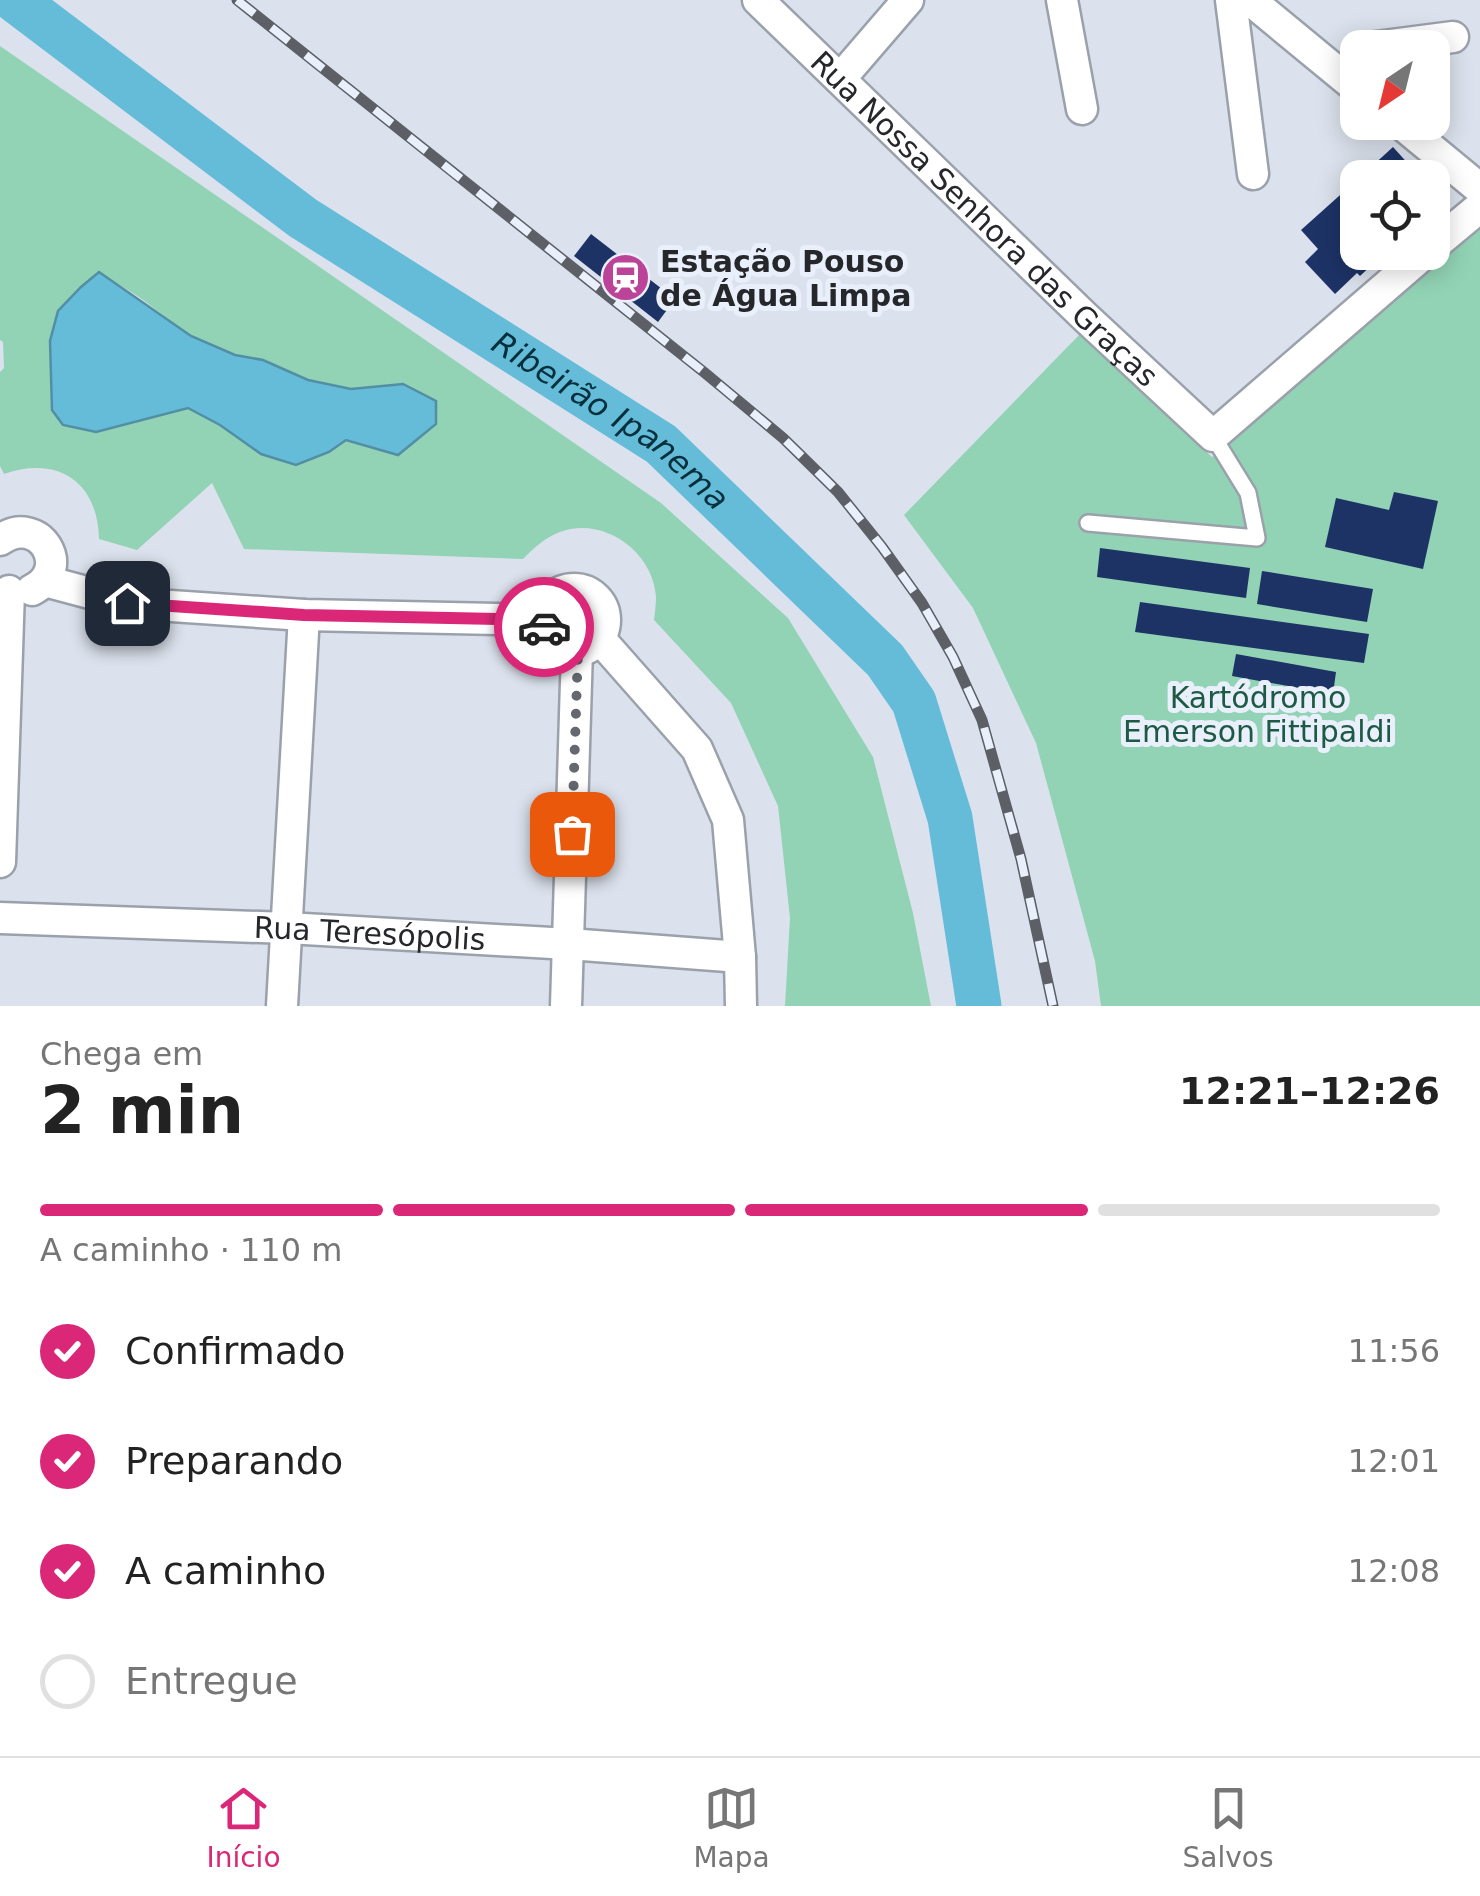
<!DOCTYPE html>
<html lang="pt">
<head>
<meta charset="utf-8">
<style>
  body { margin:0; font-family:"DejaVu Sans",sans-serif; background:#f6f6f6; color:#222; height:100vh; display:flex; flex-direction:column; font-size:38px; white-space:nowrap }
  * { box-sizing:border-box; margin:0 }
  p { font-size:32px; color:#767676 }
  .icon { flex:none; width:55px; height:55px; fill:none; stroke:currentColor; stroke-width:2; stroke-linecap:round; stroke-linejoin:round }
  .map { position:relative; height:1006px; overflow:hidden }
  .details { display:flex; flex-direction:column; background:#fff; flex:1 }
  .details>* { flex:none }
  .needle { width:65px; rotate:215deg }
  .buttons { position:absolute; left:1340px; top:30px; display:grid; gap:20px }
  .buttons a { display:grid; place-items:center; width:110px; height:110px; border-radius:20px; background:#fff; box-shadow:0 5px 25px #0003; font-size:50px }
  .pin { position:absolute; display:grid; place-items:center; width:85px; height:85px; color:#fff; margin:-42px; border-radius:20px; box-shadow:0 5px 15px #0006 }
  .courier { position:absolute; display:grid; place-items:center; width:100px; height:100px; margin:-50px; border:8px solid #db2777; border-radius:50%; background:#fff; color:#222; box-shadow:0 2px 12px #0007 }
  .overview em { font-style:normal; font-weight:600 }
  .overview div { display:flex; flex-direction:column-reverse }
  .overview { display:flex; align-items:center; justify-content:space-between; height:170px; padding:0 40px }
  h1 { font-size:65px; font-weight:600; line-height:75px }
  .bar { display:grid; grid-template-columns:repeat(4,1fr); gap:15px 10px; align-content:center; height:120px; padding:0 40px }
  .bar i { height:12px; border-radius:8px; background:#e0e0e0 }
  .bar .current { background:#db2777 }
  .bar p { grid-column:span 4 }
  ol { padding:0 40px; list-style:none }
  li { display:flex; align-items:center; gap:30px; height:110px }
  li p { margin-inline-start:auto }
  li .icon { padding:10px; border-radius:50%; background:#db2777; color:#fff; stroke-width:4 }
  li:last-child { color:#767676 }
  li i { width:55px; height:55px; border:5px solid #e0e0e0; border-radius:50% }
  .tabs { display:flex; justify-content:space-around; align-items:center; height:140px; border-top:2px solid #e0e0e0; background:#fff; font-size:28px; color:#767676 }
  .tabs a { display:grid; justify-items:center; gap:5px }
  .tabs .current { color:#db2777 }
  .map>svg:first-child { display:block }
  .green { fill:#92d3b5; fill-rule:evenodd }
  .water { fill:#65bcd9; stroke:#528fa5; stroke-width:2.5 }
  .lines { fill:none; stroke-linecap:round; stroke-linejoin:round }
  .river { stroke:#65bcd9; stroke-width:45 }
  .building { fill:#1d3366 }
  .lane-casing { stroke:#9ba1ab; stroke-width:20 }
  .street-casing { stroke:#9ba1ab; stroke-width:35 }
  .lane { stroke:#fff; stroke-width:15 }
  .street { stroke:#fff; stroke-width:30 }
  .rail-casing { stroke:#5c5f65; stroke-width:11 }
  .rail { stroke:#e9effb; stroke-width:8; stroke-dasharray:22; stroke-linecap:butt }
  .done { stroke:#65686f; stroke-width:10; stroke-dasharray:0 18 }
  .route { stroke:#db2777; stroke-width:12 }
  .labels { text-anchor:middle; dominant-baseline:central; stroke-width:10; stroke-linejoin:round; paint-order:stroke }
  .street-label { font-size:30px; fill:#25272b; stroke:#e9effb }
  .poi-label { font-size:30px; font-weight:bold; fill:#25272b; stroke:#e9effb; text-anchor:start }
  .park-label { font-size:30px; fill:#1d5a43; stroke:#e9effb }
  .water-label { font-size:32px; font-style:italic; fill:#042f3c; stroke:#e9effb }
</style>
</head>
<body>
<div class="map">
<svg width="1480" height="1006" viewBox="0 0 1480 1006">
  <rect width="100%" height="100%" fill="#dce2ed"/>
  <path class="green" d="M0,46L661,503L788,618L873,757L913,913L931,1006H785L790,918L778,806L731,703L654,620C655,612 656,604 656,597C653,551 603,516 560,532C544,538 534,548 523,559L244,549L212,483L137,550L99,539C98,482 58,455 4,474L0,466V372L4,368L3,342L0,340ZM99,272L139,297L191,336L235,355L263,360L308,380L351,389L403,384L398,455L346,440L329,452L220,425L188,408L145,418L63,425L52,410V376Z
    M1480,225V1006H1101L1095,961L1036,743L973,608L904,515L1082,332L1212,457Z"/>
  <path class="water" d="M99,272L191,336L235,355L263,360L308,380L351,389L403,384L436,401V424L398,455L346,440L329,452L296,465L261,454L220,425L188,408L96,432L63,425L52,410L50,341L58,311L81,287Z"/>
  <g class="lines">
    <path class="river" id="s1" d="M15,0L303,218L661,444L885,660L914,702L950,818L979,1006"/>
  </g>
  <path class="building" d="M1393,147L1421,178H1359Z
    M1358,179V252H1386L1360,276L1357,273L1335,294L1305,262L1318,249L1301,230Z
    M1432,190L1442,200L1432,210Z
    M591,234L675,299L658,322L574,256Z
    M1394,492L1438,501L1423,569L1325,547L1336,498L1389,510Z
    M1100,548L1250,568L1246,598L1097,577Z
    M1262,571L1373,589L1367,622L1257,604Z
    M1140,602L1369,634L1364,663L1135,632Z
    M1236,654L1336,672L1333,694L1232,676Z"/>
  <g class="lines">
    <defs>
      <path id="lane" d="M1088,523L1257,538L1248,493L1213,436"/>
      <g id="street">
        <path id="s2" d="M758,0L1083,315L1213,436L1426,252"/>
        <path d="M1062,0L1082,109"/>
        <path d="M1231,0L1253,174"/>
        <path d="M1250,0L1358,89"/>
        <path d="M1368,48L1453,37"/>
        <path d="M840,79L908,0"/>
        <path d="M1399,122L1480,189"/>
        <path d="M1432,247L1480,207"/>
        <path d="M0,540C39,512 74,569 32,590"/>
        <path d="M45,581L127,603L304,615L543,620"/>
        <circle cx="574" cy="620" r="31"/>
        <path d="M599,638L697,749L728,820L740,957L741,1006"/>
        <path d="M0,862L9,591"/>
        <path id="s3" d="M0,918L287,928L569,944L740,957"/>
        <path d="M282,1006L304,615"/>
        <path d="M566,1006L577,650"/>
      </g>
    </defs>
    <use href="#lane" class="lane-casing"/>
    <use href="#street" class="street-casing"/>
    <use href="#lane" class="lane"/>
    <use href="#street" class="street"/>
    <defs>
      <path id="rail" d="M237,0L705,373L783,438L838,492L882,547L922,603L953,657L982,720L1021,859L1053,1006"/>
    </defs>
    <use href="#rail" class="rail-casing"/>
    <use href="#rail" class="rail"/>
  </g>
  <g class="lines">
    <path class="done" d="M544,627C550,643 560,650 578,650L572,834"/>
    <path class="route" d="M127,603L304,615L542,620L544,627"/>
  </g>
  <defs>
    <symbol id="station-disc" viewBox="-11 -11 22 22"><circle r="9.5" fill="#b49" stroke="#e9effb"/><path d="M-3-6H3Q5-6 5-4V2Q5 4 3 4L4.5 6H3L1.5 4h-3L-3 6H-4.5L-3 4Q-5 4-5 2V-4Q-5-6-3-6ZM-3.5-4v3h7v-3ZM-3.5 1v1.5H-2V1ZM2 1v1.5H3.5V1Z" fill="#fff"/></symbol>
  </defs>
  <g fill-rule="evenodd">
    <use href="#station-disc" x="598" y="250" width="55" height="55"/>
  </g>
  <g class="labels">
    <g class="street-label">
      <text stroke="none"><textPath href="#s2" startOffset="315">Rua Nossa Senhora das Graças</textPath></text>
      <text stroke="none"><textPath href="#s3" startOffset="370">Rua Teresópolis</textPath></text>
    </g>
    <g class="poi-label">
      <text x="660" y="261">Estação Pouso<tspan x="660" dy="34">de Água Limpa</tspan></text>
    </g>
    <g class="park-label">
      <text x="1258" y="697">Kartódromo<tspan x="1258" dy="34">Emerson Fittipaldi</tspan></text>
    </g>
    <g class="water-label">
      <text stroke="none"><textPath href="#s1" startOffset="730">Ribeirão Ipanema</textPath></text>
    </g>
  </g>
</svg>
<div class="buttons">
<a><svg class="needle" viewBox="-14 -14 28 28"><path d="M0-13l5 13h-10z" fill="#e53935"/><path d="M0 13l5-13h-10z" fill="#767676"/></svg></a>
<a><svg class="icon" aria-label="locate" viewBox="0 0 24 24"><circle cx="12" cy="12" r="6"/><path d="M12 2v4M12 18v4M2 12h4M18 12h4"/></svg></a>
</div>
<div class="pin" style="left:572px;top:834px;background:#ea580c"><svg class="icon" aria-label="bag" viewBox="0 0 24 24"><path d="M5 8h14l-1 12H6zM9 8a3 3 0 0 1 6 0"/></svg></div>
<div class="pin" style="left:127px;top:603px;background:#1f2937"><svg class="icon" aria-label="home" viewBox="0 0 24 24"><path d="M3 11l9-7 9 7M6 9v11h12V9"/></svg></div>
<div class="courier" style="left:544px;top:627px"><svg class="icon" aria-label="car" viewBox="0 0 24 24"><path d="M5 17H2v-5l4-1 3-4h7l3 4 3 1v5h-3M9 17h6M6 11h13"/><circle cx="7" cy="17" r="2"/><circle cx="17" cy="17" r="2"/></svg></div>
</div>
<section class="details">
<div class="overview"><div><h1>2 min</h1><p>Chega em</p></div><em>12:21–12:26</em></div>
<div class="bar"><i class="current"></i><i class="current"></i><i class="current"></i><i></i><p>A caminho · 110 m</p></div>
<ol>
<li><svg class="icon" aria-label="check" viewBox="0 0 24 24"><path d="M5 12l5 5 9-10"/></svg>Confirmado<p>11:56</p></li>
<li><svg class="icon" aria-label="check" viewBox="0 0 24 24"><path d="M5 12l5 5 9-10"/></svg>Preparando<p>12:01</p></li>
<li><svg class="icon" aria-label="check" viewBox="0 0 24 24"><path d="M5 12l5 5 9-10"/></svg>A caminho<p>12:08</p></li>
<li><i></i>Entregue</li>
</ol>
</section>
<nav class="tabs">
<a class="current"><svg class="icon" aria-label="home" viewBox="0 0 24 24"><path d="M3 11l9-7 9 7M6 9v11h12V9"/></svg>Início</a>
<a><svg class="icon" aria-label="map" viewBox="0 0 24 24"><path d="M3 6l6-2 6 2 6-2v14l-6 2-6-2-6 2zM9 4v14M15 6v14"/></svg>Mapa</a>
<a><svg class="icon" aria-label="saved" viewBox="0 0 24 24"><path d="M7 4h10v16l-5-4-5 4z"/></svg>Salvos</a>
</nav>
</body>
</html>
